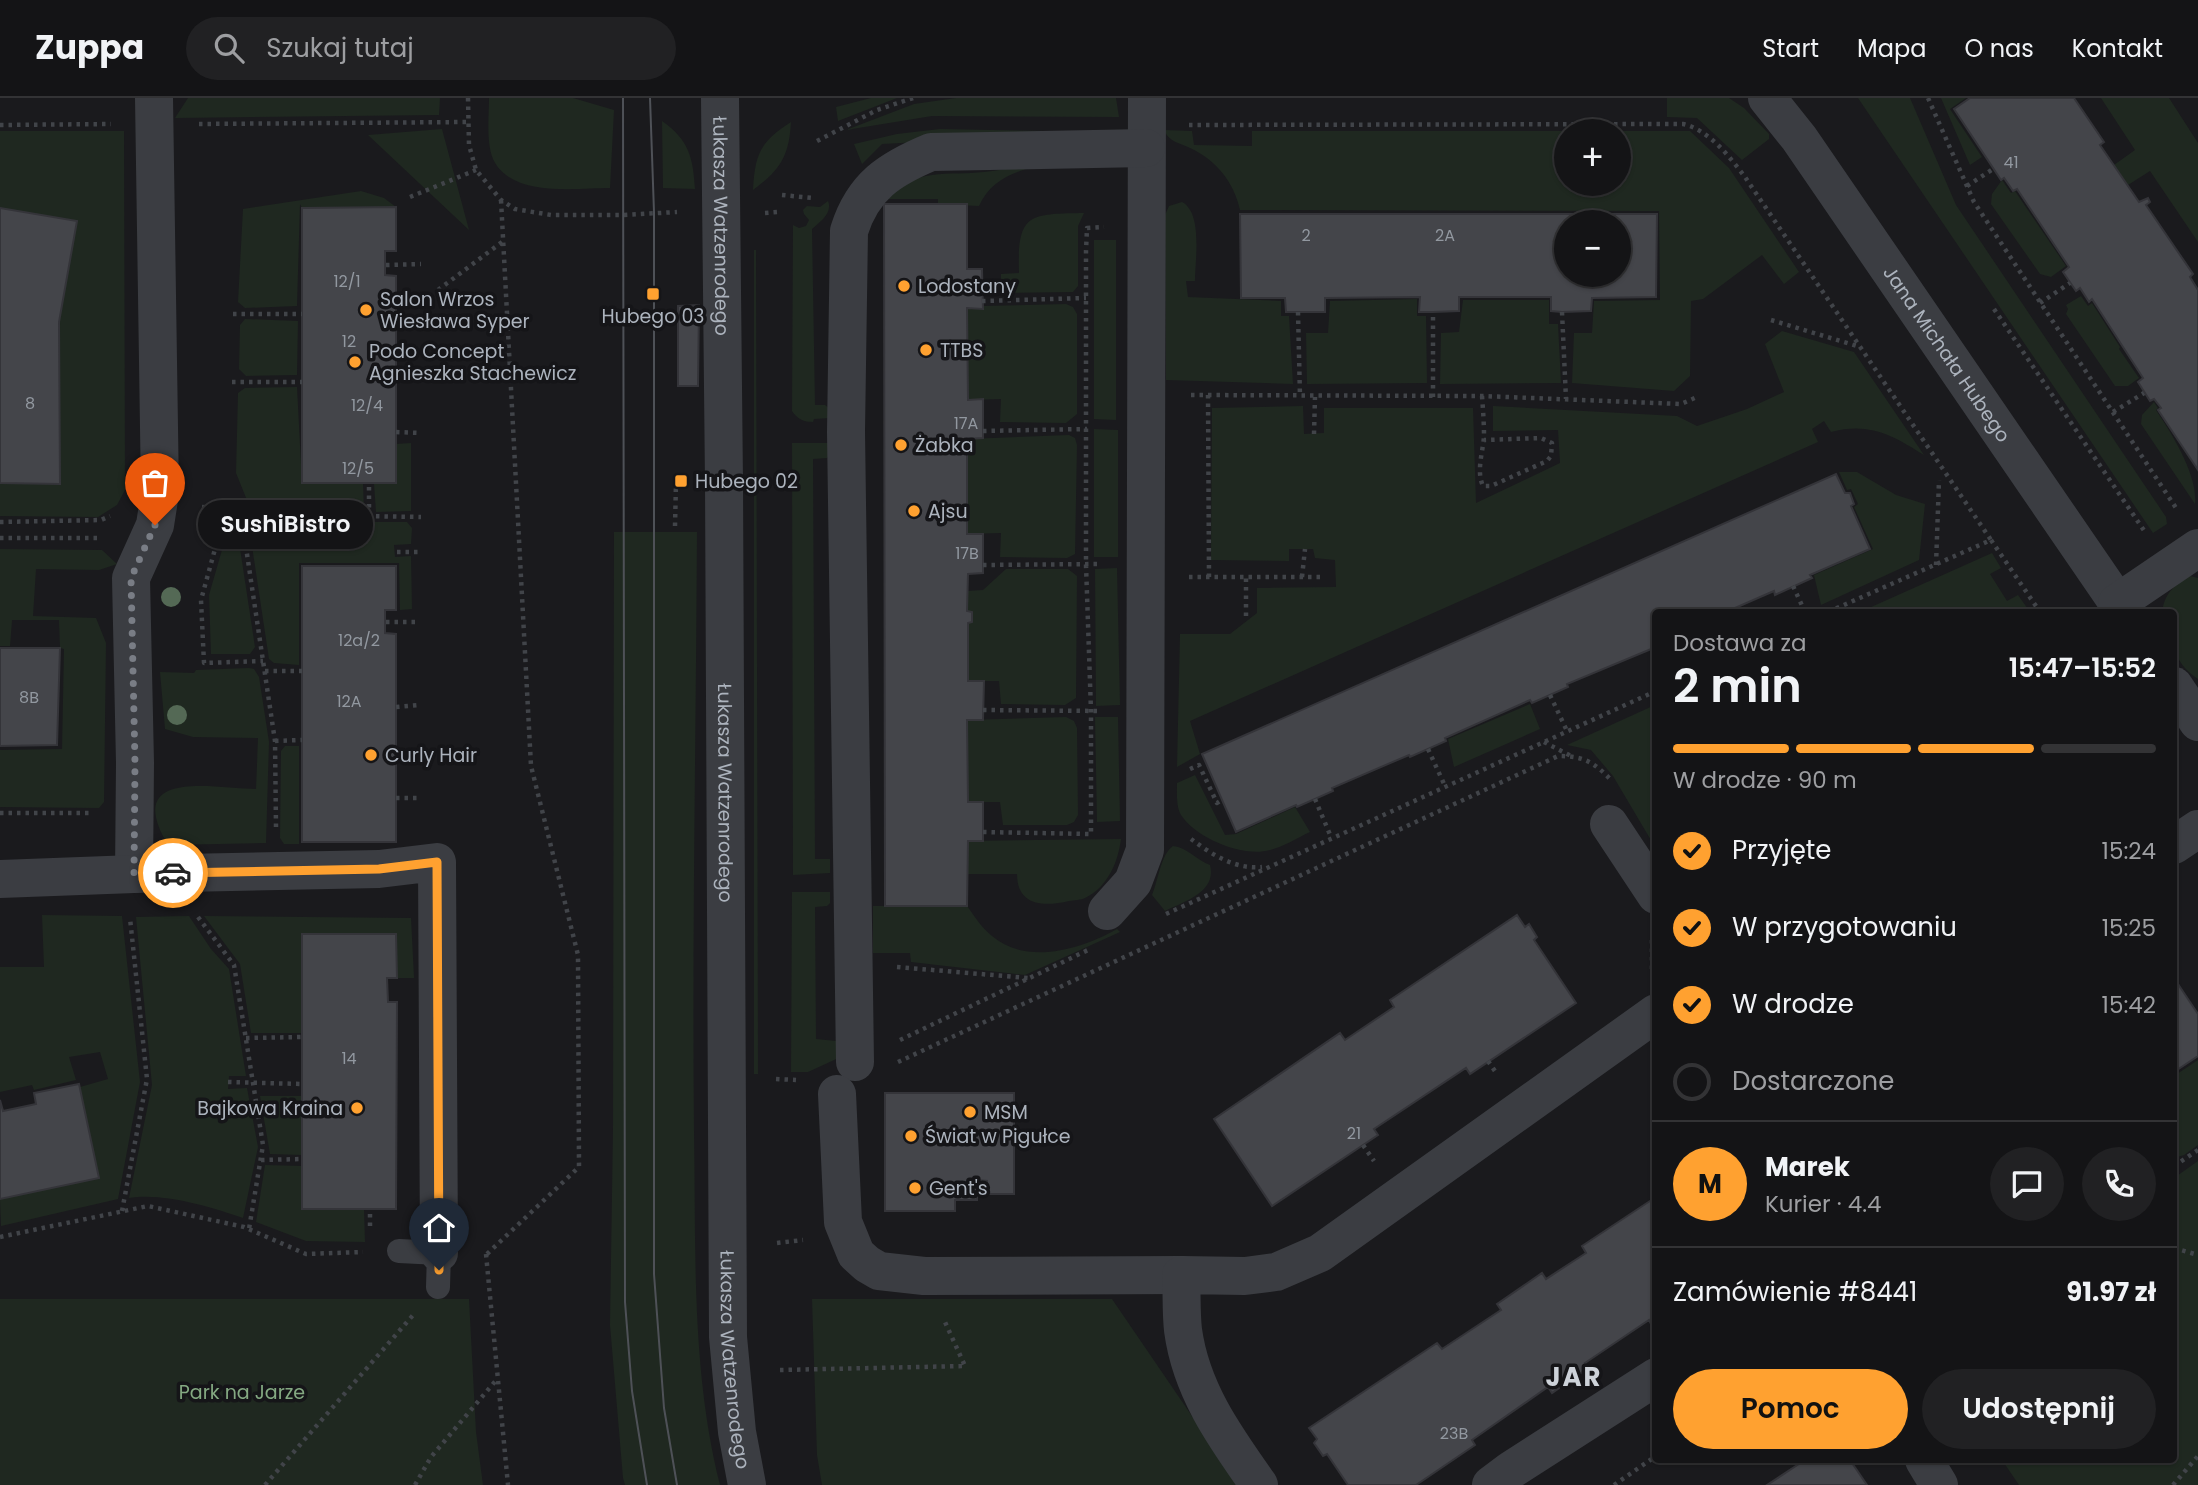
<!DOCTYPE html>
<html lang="pl">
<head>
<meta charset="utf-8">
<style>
  body { margin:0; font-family:Poppins,sans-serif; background:#212123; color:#f1f3f6; height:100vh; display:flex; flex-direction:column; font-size:26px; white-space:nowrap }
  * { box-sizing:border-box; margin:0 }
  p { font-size:23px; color:#9d9ea1 }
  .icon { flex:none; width:38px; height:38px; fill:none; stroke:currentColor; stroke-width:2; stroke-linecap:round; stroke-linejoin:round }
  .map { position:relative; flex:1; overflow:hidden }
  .details { position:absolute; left:1652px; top:511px; width:525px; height:854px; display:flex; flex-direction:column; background:#141416; border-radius:7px; box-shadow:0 2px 5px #0004,0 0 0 2px #333335 }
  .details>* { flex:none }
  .buttons { position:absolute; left:1554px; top:21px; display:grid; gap:14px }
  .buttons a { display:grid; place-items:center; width:77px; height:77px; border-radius:50%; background:#141416; box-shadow:0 2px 5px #0004,0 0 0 2px #333335; font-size:35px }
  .pin { position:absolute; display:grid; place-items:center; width:60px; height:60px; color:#fff; margin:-72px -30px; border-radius:50% 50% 50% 0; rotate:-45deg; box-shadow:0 0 7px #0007 }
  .pin .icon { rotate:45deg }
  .courier { position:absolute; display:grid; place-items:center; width:70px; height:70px; margin:-35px; border:5px solid #ffa130; border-radius:50%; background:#fff; color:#222; box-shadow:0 2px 9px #0007 }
  .bubble { position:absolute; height:49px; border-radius:24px; background:#141416; box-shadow:0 2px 5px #0004,0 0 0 2px #333335; font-size:23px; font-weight:600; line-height:49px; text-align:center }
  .overview em { font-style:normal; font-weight:600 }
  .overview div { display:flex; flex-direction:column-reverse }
  .overview { display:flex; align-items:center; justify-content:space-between; height:119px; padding:0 21px }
  h1 { font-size:46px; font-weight:600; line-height:52px }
  .bar { display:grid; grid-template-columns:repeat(4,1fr); gap:10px 7px; align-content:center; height:84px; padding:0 21px }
  .bar i { height:9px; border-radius:5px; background:#333335 }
  .bar .selected { background:#ffa130 }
  .bar p { grid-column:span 4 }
  .line { display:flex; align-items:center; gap:18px; padding:0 21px; border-top:2px solid #333335 }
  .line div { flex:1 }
  .round { display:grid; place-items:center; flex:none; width:74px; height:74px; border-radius:37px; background:#212123 }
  ol { padding:0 21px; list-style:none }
  li { display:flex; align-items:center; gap:21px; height:77px }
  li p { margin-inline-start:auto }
  li .icon { padding:7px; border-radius:50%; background:#ffa130; color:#111; stroke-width:4 }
  li:last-child { color:#9d9ea1 }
  li i { width:38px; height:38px; border:4px solid #333335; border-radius:50% }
  .button { display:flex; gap:14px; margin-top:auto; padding:14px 21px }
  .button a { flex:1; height:80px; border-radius:42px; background:#ffa130; color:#111; font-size:28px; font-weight:600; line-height:80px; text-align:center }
  .button a+a { background:#212123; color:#f1f3f6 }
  header { display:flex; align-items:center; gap:42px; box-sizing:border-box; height:98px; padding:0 35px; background:#141416; border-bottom:2px solid #333335 }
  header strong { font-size:33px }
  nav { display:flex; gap:38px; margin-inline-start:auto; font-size:24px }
  .search { width:490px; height:63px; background:#212123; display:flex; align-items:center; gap:18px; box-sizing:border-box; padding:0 24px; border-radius:38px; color:#9d9ea1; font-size:26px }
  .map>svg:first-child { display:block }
  .green { fill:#1f2820 }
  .building { fill:#44454a; stroke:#343439; stroke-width:2; fill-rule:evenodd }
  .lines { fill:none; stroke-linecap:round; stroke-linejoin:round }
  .path { stroke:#414449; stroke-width:4.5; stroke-dasharray:3.5 5; stroke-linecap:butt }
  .service { stroke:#3b3d42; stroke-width:24 }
  .minor { stroke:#3b3d42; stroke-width:38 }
  .tertiary { stroke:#3b3d42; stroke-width:38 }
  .tram { stroke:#4e5157; stroke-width:2 }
  .tree { fill:#546955 }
  .done { stroke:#797d85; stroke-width:7; stroke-dasharray:0 12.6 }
  .route { stroke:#ffa130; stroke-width:9 }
  .poi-dot { fill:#ffa130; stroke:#151518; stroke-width:2.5 }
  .labels { text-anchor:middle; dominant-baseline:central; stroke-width:7; stroke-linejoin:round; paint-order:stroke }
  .number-label { font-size:16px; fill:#9298a0 }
  .street-label { font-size:19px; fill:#acb3bd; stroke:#151518 }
  .poi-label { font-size:19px; fill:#acb3bd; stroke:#151518; text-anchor:start }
  .park-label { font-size:19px; fill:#84a982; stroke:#151518 }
  .district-label { font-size:26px; font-weight:bold; letter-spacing:2px; fill:#cdd2d9; stroke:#151518 }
</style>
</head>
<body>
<header>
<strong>Zuppa</strong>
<div class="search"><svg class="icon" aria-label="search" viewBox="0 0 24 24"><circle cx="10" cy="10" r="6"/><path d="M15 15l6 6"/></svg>Szukaj tutaj</div>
<nav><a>Start</a><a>Mapa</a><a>O nas</a><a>Kontakt</a></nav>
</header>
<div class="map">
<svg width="2198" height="1387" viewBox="0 0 2198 1387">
  <rect width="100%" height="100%" fill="#1a1a1d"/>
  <path class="green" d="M188,0H440L439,17L175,20Z
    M489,0H573L614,12L610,90C576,90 511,100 493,61C486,43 489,19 489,0Z
    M871,0H897L838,23L836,9Z
    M956,0H1116L1119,19L932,18L846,32L914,6Z
    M1667,0H1729L1744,10L1769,36V41L1742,62L1697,20L1667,19Z
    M1858,0H1910L1956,107L2166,419L2167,426L2153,435Z
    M1941,0H1966L1950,11L1982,59L1970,67Z
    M2101,0H2169L2198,45V144L2150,73L2128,87L2114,67L2135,52Z
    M662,23C689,42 693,59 695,91L663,90Z
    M791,24C789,59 780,72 753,92C755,56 760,44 791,24Z
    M442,31L469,132L368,37Z
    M940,31L1105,34L882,46L862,66L854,46L897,36Z
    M1164,32L1192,33L1194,47L1252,48V33H1566V86H1619V33H1690L1729,70L1799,174L1784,186L1762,157L1703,201L1691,203L1690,278L1674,293L1572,285L1574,235H1592L1594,203L1660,202L1659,113L1240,112C1234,84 1216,62 1190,50C1180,45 1169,44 1164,32Z
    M0,33H124L125,392L117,407L98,419L0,418V385H60L59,224L77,123L0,110Z
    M1043,64L1042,67C1016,73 991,81 979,108L938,106V101H888C911,69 951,78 984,74C1004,72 1023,67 1043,64Z
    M2002,82L2011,95L2015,93L2066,168L2051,179L2040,176L1991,106L1992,96Z
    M361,93L384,100L396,109L302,110L300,106L297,208L245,210L238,204L243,111Z
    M828,103C833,115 820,124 812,131L815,307H825L830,311V320L814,321L813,324C804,324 797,321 792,313L793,127L799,130L806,128L809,122L804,116L803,112L807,108L820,109Z
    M1182,104C1203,115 1195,162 1195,183H1186L1188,199L1281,203V218H1289L1293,286L1166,282L1165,117L1169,108Z
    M1084,115L1078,128V188L1073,194L1001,195V176L1019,175C1017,115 1029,116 1084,115Z
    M1094,142H1116V322L1094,321Z
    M754,152H756L758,976H754Z
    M2081,198L2088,208L2092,205L2120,249L2119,251L2139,280L2128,288H2115L2066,216L2068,211L2066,207Z
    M1417,201V218H1426L1427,285L1307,286L1306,235H1328L1330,203Z
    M1463,202H1549V226H1558L1561,285L1440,286L1441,235L1459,234Z
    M1066,206L1073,209L1077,216V316L1066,325L1000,324L1001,301L968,302L967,210L982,211L983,208Z
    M245,221L298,223L297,277L246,278L239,271L240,227Z
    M1782,233L1854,254L1924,357C1892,337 1869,324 1831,334L1824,323L1812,331L1818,344L1190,623L1200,656L1177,669L1180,536H1230L1257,515V490L1336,489L1335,462L1315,460L1313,451H1289V463L1211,462L1212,310L1303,308L1304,336L1324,335V310H1473L1476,405L1560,365L1558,332L1493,333V308L1677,318L1697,328L1747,311L1784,294L1765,246Z
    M297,289L302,385H363L364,413L251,412L236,375L238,295L245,290Z
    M2154,304L2158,310L2156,312C2172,336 2198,377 2195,406L2141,326L2142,317Z
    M1094,331L1118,332V459H1094Z
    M1069,337L1075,340L1077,347L1075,456L1067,460L1000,459L1001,435L967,436V341Z
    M411,345V413L376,414L374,386L396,385V346Z
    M792,345H831V355L827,360L813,361L815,761H830V775L793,777Z
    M1839,374H1857L1896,397L1925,406L1919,462L1821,507L1814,477L1873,451L1854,409L1858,406L1851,391L1847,392Z
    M230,424H236L255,549L250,556H211L209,497Z
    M259,424H407L412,430L411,446L394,447L395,459L411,458L412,511L400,512L399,465H299V567L274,565L269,561L250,435Z
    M614,434H697C696,634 692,834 694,1033C696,1151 691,1272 720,1387H625L623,1380L610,1227L613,1030Z
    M0,451L102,452L117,466L99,472L36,471L33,518L96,520L106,545L104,704L99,710L0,709V652L62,651L64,551L60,550L59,522H12L10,548H0Z
    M1992,455L2001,470L1990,476L2007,503L2018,497L2030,514H1860Z
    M1117,470L1120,607L1096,608L1095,471Z
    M1006,471H1068L1077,478L1076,600L1065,607L1001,606L999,583H968V525L972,524V514L967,513V493L983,492Z
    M2190,478L2198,480V581C2170,562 2174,545 2174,514H2162C2165,495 2173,488 2190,478Z
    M249,570L254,571L259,579L269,644L266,745L168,747C122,670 212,690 256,691L258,640L193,639L165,631L160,574L194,575L196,572Z
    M1530,606L1540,631L1454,669L1448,641Z
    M1655,607V749L1613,678L1591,652L1567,647Z
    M1066,619L1074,623L1077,630L1078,717L1074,724L1067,727H1003L1000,704H968L967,622Z
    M1095,619H1118L1120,723L1097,724Z
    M285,648H299V746H284L280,740L281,653Z
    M1195,677L1225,737L1236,736L1295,709L1310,734C1297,740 1283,749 1270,752C1243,760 1196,740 1181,717C1176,708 1177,695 1177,685Z
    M1121,741C1118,764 1108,789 1085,800C1081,802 1074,802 1069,803C1044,809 1017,808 1017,776H967L968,743Z
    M1173,748C1187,749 1196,762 1210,767C1217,794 1185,803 1165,813L1152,797C1158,783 1161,756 1173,748Z
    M792,794H830V805L827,808L815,809L816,941L846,944L845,957L808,974H791Z
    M873,808H967C975,819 982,830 992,838C1027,868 1082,851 1117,831L1120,834L1025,877L911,864L910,855H873Z
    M42,817L122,818L140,984L118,1101L1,1128L0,1101L80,989L108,981L100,954L69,959L76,982L34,992L32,987L0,994V869H44Z
    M189,818L211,851L229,871L246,978H229L228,991L247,990L258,1049L243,1120C212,1109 162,1094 129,1100L152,987L136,819Z
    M204,818L411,820L414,880H397L396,836H302V935H251L240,866Z
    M2198,962V1047L2184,1057L2174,1060V978Z
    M260,998H302V1057L270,1056Z
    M2198,1063V1387H2019L2002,1362H2174V1080Z
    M265,1067L302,1068V1111H364L365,1144L306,1143L256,1124Z
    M0,1201H469L476,1334L483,1387H0Z
    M812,1201H1112L1239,1387H822L817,1357Z"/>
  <path class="building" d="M1970,0H2074L2104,44L2100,47L2139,104L2148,100L2150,104L2146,107L2193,176L2190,179L2198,192V372L2158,312L2161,310L2154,301L2150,303L2138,284L2143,280L2092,201L2089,204L2080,190L2076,193L2063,174L2069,169L2017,91L2013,93L2004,80L2001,82L1954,11Z
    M884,106H967V171H982L983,211L967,210L968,302L983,301V340L967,341V436H983V475L968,476L967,513L972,514V524L968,525V583H984L983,622H967L968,704H983V743H968L967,808H885Z
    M396,109V153H385V177L396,178V385H302V110Z
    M0,110L77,123L59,224L60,386L0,385Z
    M1240,116H1657L1656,199L1592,200L1591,213L1562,214L1551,213V199H1459V213L1433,214H1419L1420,199L1325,200V214H1286L1285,200H1241ZM1566,124H1619V177H1566Z
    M699,207L698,288H678V208Z
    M1836,376L1845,395H1850L1854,406L1851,408L1870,451L1810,477L1812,480L1775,497L1774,493L1726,514H1656V549L1567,586L1568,589L1532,605L1530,602L1445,640L1446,643L1410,659L1409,657L1332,690L1333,693L1297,709L1296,707L1236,734L1202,656Z
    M302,468H396V512H385V535L396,536V744H302Z
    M0,550H60L57,647L0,648Z
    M1517,817L1525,829L1529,826L1537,839L1534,842L1576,905L1470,976L1466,970L1374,1031L1378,1037L1272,1108L1214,1021L1340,935L1345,942L1394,909L1390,902Z
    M302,836H396L397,880H387L388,904H397L396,1111H302Z
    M2174,880L2198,916V958L2174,974Z
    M79,986L99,1080L0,1101V1002L3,1013L36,1006L34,995Z
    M885,995H1014V1009H1018V1017H1014V1096H987V1083L977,1082V1102H955V1113H885Z
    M1656,1099V1226L1652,1228L1649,1222L1585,1265L1588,1270L1552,1295L1548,1289L1472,1342L1475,1347L1416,1387H1348L1327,1356L1323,1358L1314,1345L1317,1341L1309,1330L1437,1245L1442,1251L1501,1212L1497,1206L1542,1175L1546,1181L1586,1155L1582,1148Z
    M1805,1362H1850L1867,1387H1767Z"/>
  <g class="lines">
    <path class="path" d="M468,0L469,47L476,72L501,102L515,111L551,117H624L677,114
      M1928,0L1974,104L2178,413
      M199,26L469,24
      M0,27L111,26
      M1189,27L1683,26C1709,32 1729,58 1745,79L1991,442L1828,514
      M817,43L877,12L913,0
      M1967,88L1993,71
      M782,97L813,100
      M410,99L476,72
      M765,115L778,114
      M386,167L421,166
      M438,192L502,144
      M982,203L1086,200
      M2040,205L2070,185
      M1994,211L2145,434
      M1298,214L1300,299
      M1562,214L1566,301
      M233,216H302
      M1771,222L1857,248
      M396,250H420
      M232,284H302
      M1191,297L1482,298L1681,306L1697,299
      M1208,297L1209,479
      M1482,298C1483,311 1484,325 1484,338C1483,354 1476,373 1483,388H1491L1547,363L1551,358L1552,345L1541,340L1484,342
      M1433,299V214
      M2113,314L2144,295
      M983,333L1087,331
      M396,334L420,335
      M1314,336L1315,299
      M369,389V418
      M202,409L226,411L201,502L204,565L263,563
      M226,411L241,416
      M0,424L101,422L110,418
      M675,428L676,384
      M0,440H101
      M1991,442L2040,514
      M397,454H420
      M983,467L1101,466
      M1936,467L1939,382
      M1189,479H1324
      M1302,479L1305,451
      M1793,488L1805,514
      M1246,518V479
      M386,524H420
      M265,573H302
      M1550,597L1567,633
      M396,609L419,607
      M983,612L1101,613
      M275,643L302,642
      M1544,644L1571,658
      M1428,651L1445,688
      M1190,671L1199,667L1217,705L1223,701
      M396,700H421
      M1315,701L1331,739
      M0,715H90
      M276,729L275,643L241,416L421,419
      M983,734L1091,736V613L1086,467V153L1087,130L1104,129
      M1191,741C1211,756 1236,772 1262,769
      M1166,816L1656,593
      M198,819L234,867L263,1047L249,1131
      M1652,842V872
      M897,869L1028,880
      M246,940L302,939
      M900,942L1088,852
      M1488,963L1497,976
      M898,964L1558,658C1584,658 1594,664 1612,683
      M776,981L796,982
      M228,984L302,986
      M1363,1047L1374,1063
      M261,1062L302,1061
      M2174,1068L2198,1052
      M122,1113L147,981L130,820
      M370,1116V1128
      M0,1139L148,1108L244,1129L306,1156L363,1154
      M777,1145L803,1142
      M2174,1150L2198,1157
      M486,1156L508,1387
      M487,1156L579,1069L578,857L531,668L501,102
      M780,1272L965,1268L945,1224
      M265,1387L414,1216
      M415,1387L431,1359L498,1280
      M1614,1387L1656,1358
      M2173,1387L2198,1358"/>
    <path class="service" d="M399,1153L439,1155L438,1189"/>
    <g class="minor">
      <path id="s1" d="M1767,0L1799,40L2124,514"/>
      <path d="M2117,505L2198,450"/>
      <path d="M2174,588L2198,624"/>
      <path d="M1609,726L1656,797"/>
      <path d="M2174,747L2198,731"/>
      <path d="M134,776L135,665L131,480L155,427L160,395L154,0"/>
      <path d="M0,781L134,776L379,771L437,764L439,1155"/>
      <path d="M1107,813L1133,784L1145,752L1147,0"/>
      <path d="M855,964L846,334L849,133C863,88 890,71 931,54L1146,50"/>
      <path d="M837,996L843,1124L856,1156L867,1166L879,1173L924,1178L1181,1177"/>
      <path d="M1924,1362L1939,1387"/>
      <path d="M1259,1387C1225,1339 1191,1292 1183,1232C1181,1214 1182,1195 1181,1177L1245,1178L1276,1174L1320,1155L1656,915"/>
      <path d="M1491,1387L1511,1372L1656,1279"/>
    </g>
    <path class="tertiary" id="s2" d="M720,0L724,385L728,1239L737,1334L747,1387"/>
    <path class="tram" d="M623,0L625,1204L632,1293L647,1387
      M650,0L654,114V1176L664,1310L677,1387"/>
  </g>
  <g class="tree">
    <circle cx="171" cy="499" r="10"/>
    <circle cx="177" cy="617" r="10"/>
  </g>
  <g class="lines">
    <path class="done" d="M155,427L131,480L135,665L134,776L173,775"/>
    <path class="route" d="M173,775L379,771L437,764L439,1172"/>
  </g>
  <g class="poi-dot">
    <circle cx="904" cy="188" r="7"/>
    <rect x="646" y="189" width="14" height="14" rx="3.5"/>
    <circle cx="366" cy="212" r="7"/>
    <circle cx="926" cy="252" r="7"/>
    <circle cx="355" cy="264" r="7"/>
    <circle cx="901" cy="347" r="7"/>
    <rect x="674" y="376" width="14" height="14" rx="3.5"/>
    <circle cx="914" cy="413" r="7"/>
    <circle cx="371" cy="657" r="7"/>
    <circle cx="357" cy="1010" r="7"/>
    <circle cx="970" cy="1014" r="7"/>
    <circle cx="911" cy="1038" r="7"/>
    <circle cx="915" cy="1090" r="7"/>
  </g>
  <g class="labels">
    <g class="number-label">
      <text x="2011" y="64">41</text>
      <text x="1306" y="137">2</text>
      <text x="1445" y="137">2A</text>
      <text x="347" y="183">12/1</text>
      <text x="349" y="243">12</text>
      <text x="30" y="305">8</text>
      <text x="367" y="307">12/4</text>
      <text x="966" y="325">17A</text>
      <text x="358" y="370">12/5</text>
      <text x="967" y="455">17B</text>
      <text x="359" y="542">12a/2</text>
      <text x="29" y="599">8B</text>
      <text x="349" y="603">12A</text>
      <text x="349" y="960">14</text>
      <text x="1354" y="1035">21</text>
      <text x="1454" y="1335">23B</text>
    </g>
    <g class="street-label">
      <text stroke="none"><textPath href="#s2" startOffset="128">Łukasza Watzenrodego</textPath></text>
      <text stroke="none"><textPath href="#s1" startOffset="313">Jana Michała Hubego</textPath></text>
      <text stroke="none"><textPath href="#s2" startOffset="695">Łukasza Watzenrodego</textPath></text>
      <text stroke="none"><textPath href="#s2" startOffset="1262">Łukasza Watzenrodego</textPath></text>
    </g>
    <g class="poi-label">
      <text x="918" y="188">Lodostany</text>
      <text x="380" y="201">Salon Wrzos<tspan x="380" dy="22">Wiesława Syper</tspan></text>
      <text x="653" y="218" text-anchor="middle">Hubego 03</text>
      <text x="940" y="252">TTBS</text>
      <text x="369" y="253">Podo Concept<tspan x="369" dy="22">Agnieszka Stachewicz</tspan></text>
      <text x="915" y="347">Żabka</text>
      <text x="695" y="383">Hubego 02</text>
      <text x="928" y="413">Ajsu</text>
      <text x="385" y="657">Curly Hair</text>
      <text x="343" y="1010" text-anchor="end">Bajkowa Kraina</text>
      <text x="984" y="1014">MSM</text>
      <text x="925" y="1038">Świat w Pigułce</text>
      <text x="929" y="1090">Gent's</text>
    </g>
    <g class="park-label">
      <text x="242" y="1294">Park na Jarze</text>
    </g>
    <g class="district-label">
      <text x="1574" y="1279">JAR</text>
    </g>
  </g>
</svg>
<div class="buttons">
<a>+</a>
<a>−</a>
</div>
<div class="pin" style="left:155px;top:427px;background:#ea580c"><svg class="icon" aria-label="bag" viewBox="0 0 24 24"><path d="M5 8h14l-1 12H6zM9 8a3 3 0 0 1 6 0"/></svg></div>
<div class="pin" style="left:439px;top:1172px;background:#1f2937"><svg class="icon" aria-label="home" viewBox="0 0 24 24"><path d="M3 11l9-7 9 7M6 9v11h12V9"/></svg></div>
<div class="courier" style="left:173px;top:775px"><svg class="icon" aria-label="car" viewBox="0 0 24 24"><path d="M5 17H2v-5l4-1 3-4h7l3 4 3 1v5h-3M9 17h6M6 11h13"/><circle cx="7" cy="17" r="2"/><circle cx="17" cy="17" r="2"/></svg></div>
<div class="bubble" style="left:198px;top:402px;width:175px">SushiBistro</div>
<section class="details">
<div class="overview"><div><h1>2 min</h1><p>Dostawa za</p></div><em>15:47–15:52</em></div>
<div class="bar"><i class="selected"></i><i class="selected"></i><i class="selected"></i><i></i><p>W drodze · 90 m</p></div>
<ol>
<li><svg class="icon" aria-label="check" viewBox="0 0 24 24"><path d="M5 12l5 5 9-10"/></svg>Przyjęte<p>15:24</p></li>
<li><svg class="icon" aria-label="check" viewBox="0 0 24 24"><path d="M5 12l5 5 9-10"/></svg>W przygotowaniu<p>15:25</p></li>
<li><svg class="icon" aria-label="check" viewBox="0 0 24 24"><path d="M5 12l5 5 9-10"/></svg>W drodze<p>15:42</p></li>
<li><i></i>Dostarczone</li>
</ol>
<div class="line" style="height:126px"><b class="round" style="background:#ffa130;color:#111">M</b><div><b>Marek</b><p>Kurier · 4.4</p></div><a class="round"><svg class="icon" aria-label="chat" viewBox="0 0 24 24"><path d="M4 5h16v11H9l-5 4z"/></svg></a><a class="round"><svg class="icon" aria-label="phone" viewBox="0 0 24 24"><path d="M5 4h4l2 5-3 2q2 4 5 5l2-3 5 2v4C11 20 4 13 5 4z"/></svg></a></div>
<div class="line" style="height:91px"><div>Zamówienie #8441</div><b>91.97 zł</b></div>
<div class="button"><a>Pomoc</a><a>Udostępnij</a></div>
</section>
</div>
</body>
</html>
